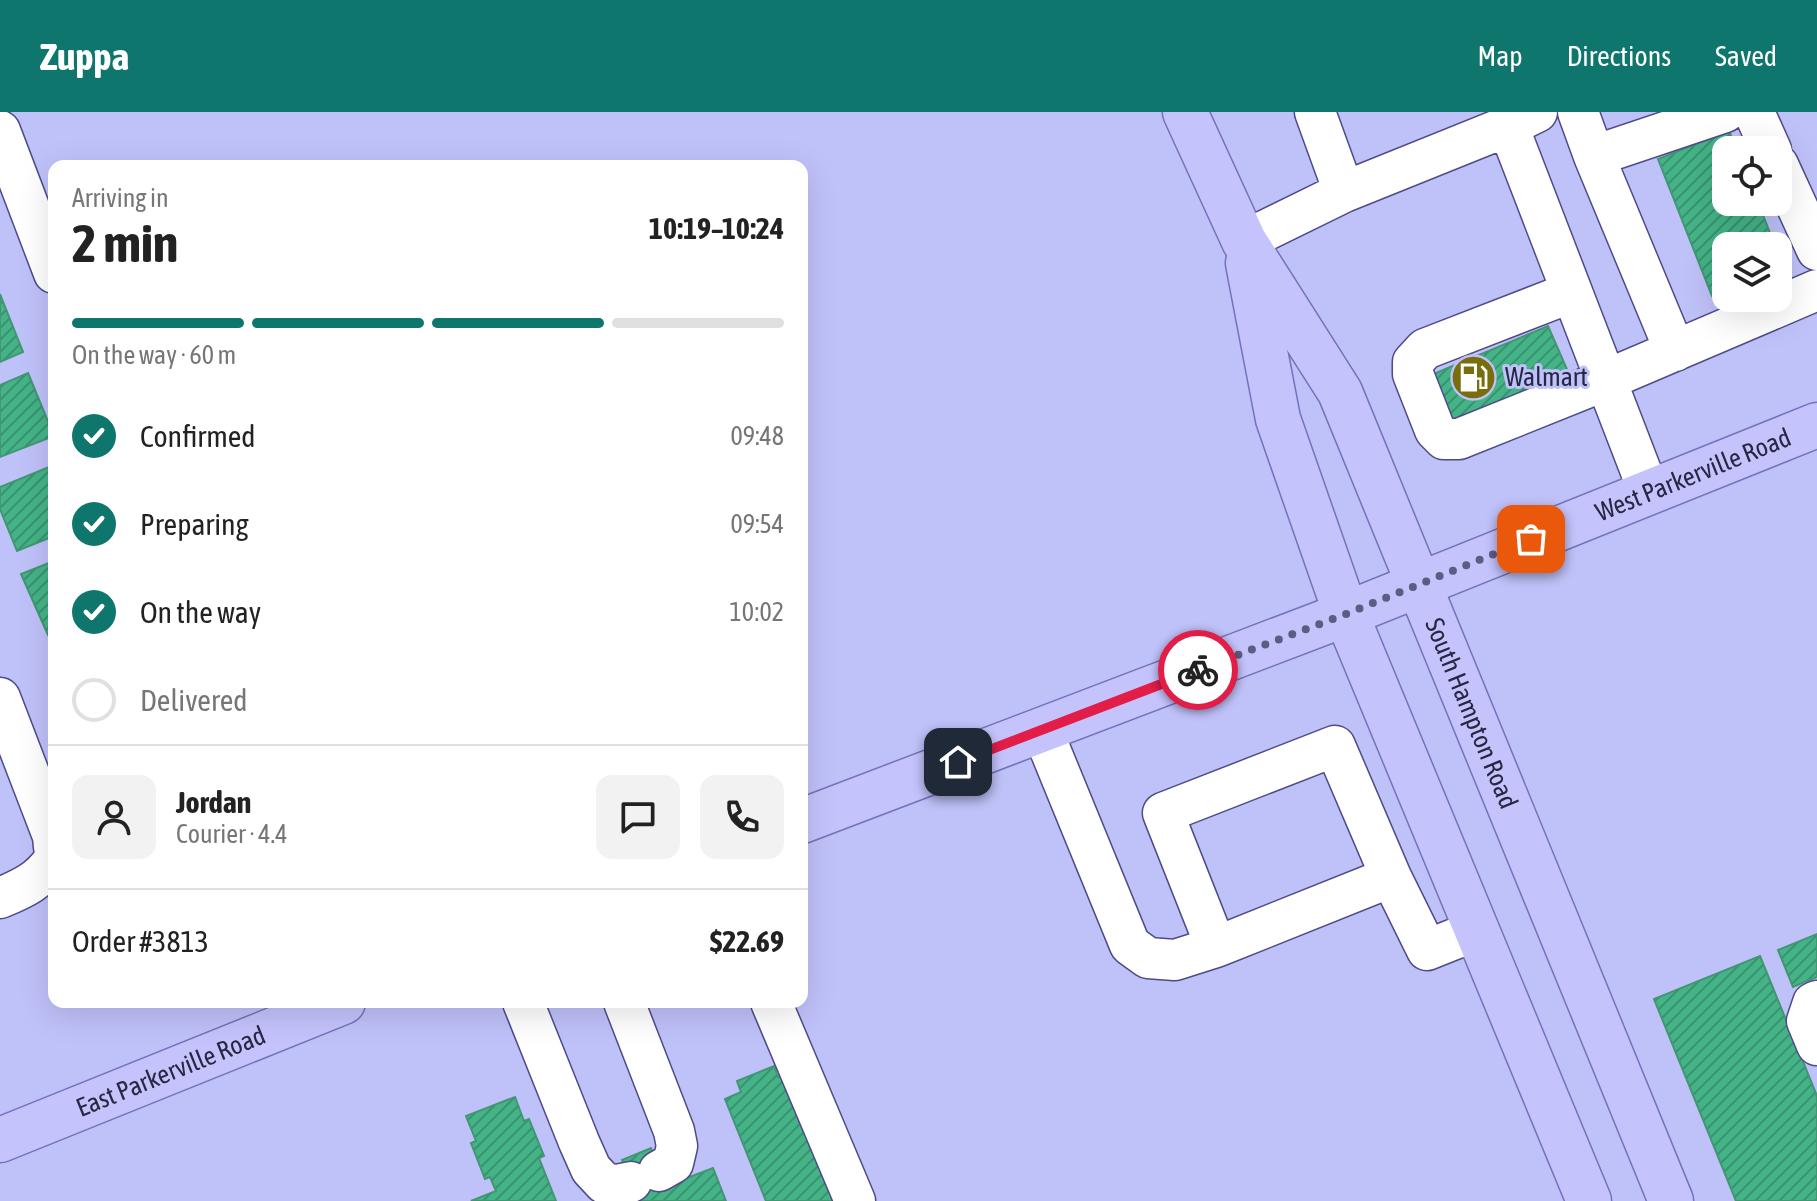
<!DOCTYPE html>
<html lang="en">
<head>
<meta charset="utf-8">
<style>
  body { margin:0; font-family:"Asap Condensed",sans-serif; background:#f2f2f2; color:#222; height:100vh; display:flex; flex-direction:column; font-size:30px; white-space:nowrap }
  * { box-sizing:border-box; margin:0 }
  p { font-size:26px; color:#767676 }
  .icon { flex:none; width:44px; height:44px; fill:none; stroke:currentColor; stroke-width:2; stroke-linecap:round; stroke-linejoin:round }
  .map { position:relative; flex:1; overflow:hidden }
  .drawer { position:absolute; left:48px; top:48px; width:760px; height:848px; display:flex; flex-direction:column; background:#fff; border-radius:16px; box-shadow:0 8px 32px #0002 }
  .drawer>* { flex:none }
  .tools { position:absolute; left:1712px; top:24px; display:grid; gap:16px }
  .tools a { display:grid; place-items:center; width:80px; height:80px; border-radius:16px; background:#fff; box-shadow:0 8px 32px #0002; font-size:40px }
  .pin { position:absolute; display:grid; place-items:center; width:68px; height:68px; color:#fff; margin:-34px; border-radius:16px; box-shadow:0 4px 12px #0006 }
  .courier { position:absolute; display:grid; place-items:center; width:80px; height:80px; margin:-40px; border:6px solid #e11d48; border-radius:50%; background:#fff; color:#222; box-shadow:0 2px 10px #0007 }
  .overview em { font-style:normal; font-weight:700 }
  .overview div { display:flex; flex-direction:column-reverse }
  .overview { display:flex; align-items:center; justify-content:space-between; height:136px; padding:0 24px }
  h1 { font-size:52px; font-weight:700; line-height:60px }
  .bar { display:grid; grid-template-columns:repeat(4,1fr); gap:12px 8px; align-content:center; height:96px; padding:0 24px }
  .bar i { height:10px; border-radius:6px; background:#e0e0e0 }
  .bar .current { background:#0f766e }
  .bar p { grid-column:span 4 }
  .line { display:flex; align-items:center; gap:20px; padding:0 24px; border-top:2px solid #e0e0e0 }
  .line div { flex:1 }
  .round { display:grid; place-items:center; flex:none; width:84px; height:84px; border-radius:16px; background:#f2f2f2 }
  ol { padding:0 24px; list-style:none }
  li { display:flex; align-items:center; gap:24px; height:88px }
  li p { margin-inline-start:auto }
  li .icon { padding:8px; border-radius:50%; background:#0f766e; color:#fff; stroke-width:4 }
  li:last-child { color:#767676 }
  li i { width:44px; height:44px; border:4px solid #e0e0e0; border-radius:50% }
  header { display:flex; align-items:center; gap:48px; box-sizing:border-box; height:112px; padding:0 40px; background:#0f766e; color:#fff }
  header strong { font-size:38px }
  nav { display:flex; gap:44px; margin-inline-start:auto; font-size:28px }
  .map>svg:first-child { display:block }
  .building { fill:url(#building-hatch); stroke:#429673; stroke-width:2 }
  .lines { fill:none; stroke-linecap:round; stroke-linejoin:round }
  .minor-casing { stroke:#4e4b89; stroke-width:43 }
  .major-casing { stroke:#7472ba; stroke-width:47 }
  .minor { stroke:#fff; stroke-width:40 }
  .major { stroke:#c4c3fc; stroke-width:44 }
  .done { stroke:#5c5d82; stroke-width:8; stroke-dasharray:0 14.4 }
  .route { stroke:#e11d48; stroke-width:10 }
  .labels { text-anchor:middle; dominant-baseline:central; stroke-width:6; stroke-linejoin:round; paint-order:stroke }
  .poi-label { font-size:26px; fill:#272742; stroke:#bfc1f9; text-anchor:start }
  .street-label { font-size:26px; fill:#272742; stroke:#bfc1f9 }
</style>
</head>
<body>
<header>
<strong>Zuppa</strong>
<nav><a>Map</a><a>Directions</a><a>Saved</a></nav>
</header>
<div class="map">
<svg width="1817" height="1089" viewBox="0 0 1817 1089">
  <defs>
    <pattern id="building-hatch" width="6" height="6" patternUnits="userSpaceOnUse" patternTransform="scale(2)"><rect width="6" height="6" fill="#44b487"/><path d="M-1 1l2-2M0 6l6-6M5 7l2-2" fill="none" stroke="#399270"/></pattern>
  </defs>
  <rect width="100%" height="100%" fill="#bfc1f9"/>
  <path class="building" d="M1729,19L1737,38H1726V90H1758L1775,134H1726V179L1712,184L1658,47Z
    M0,182L23,240L0,250Z
    M1548,214L1569,262L1451,311L1431,263Z
    M28,261L54,324L0,345V273Z
    M54,353V424L17,439L0,397V375Z
    M54,449V521L48,523L21,462Z
    M1817,822V865L1793,875L1778,838Z
    M1760,844L1817,984V1089H1736L1654,887Z
    M774,954L778,965L795,958L847,1089H766L725,987L741,980L737,969Z
    M515,985L524,1009L529,1007L544,1044L539,1046L556,1089H471L496,1079L490,1065L485,1067L471,1031L476,1029L466,1004Z
    M651,1036L666,1074L713,1056L726,1089H629L637,1086L622,1048Z"/>
  <g class="lines">
    <defs>
      <path id="minor" d="M1537,0L1508,14L1649,380
        M1578,0L1594,44L1725,0
        M1754,0L1771,38
        M0,19L54,161
        M1594,44L1675,239
        M1778,53L1817,138
        M1344,80L1508,14
        M1244,129L1344,80L1315,0
        M1572,180L1425,237L1413,250V262L1435,318L1444,327H1459L1606,268L1817,178
        M0,586L53,724L54,735
        M1042,618L1130,833L1148,846L1175,848L1216,835L1163,701L1335,634L1391,765L1427,838L1477,818
        M0,786C24,776 39,769 54,748
        M1216,835L1391,765
        M1817,889L1813,891L1807,909L1817,933
        M523,890L579,1030L591,1057L604,1071L616,1073L631,1070
        M624,890L674,1019L677,1034L673,1051L659,1059
        M771,890L855,1089"/>
      <g id="major">
        <path id="s1" d="M1185,0L1244,129L1340,280L1671,1089"/>
        <path d="M1248,151L1278,307L1346,502L1589,1089"/>
        <path id="s2" d="M802,709L1346,502L1817,313"/>
        <path id="s3" d="M0,1028L343,890"/>
      </g>
    </defs>
    <use href="#minor" class="minor-casing"/>
    <use href="#major" class="major-casing"/>
    <use href="#minor" class="minor"/>
    <use href="#major" class="major"/>
  </g>
  <g class="lines">
    <path class="done" d="M1198,558L1346,502L1531,427"/>
    <path class="route" d="M958,650L1198,558"/>
  </g>
  <defs>
    <symbol id="fuel-disc" viewBox="-11 -11 22 22"><circle r="9.5" fill="#786e0c" stroke="#bfc1f9"/><path d="M-5.5-6h7V0h2V4h1.3V-2.5L3-4.5l.8-.8L6-3V5H2.5V1h-1V6h-7ZM-4.2-4.7v3.2H.2V-4.7Z" fill="#fff"/></symbol>
  </defs>
  <g fill-rule="evenodd">
    <use href="#fuel-disc" x="1448" y="240" width="51" height="51"/>
  </g>
  <g class="labels">
    <g class="poi-label">
      <text x="1505" y="265">Walmart</text>
    </g>
    <g class="street-label">
      <text stroke="none"><textPath href="#s2" startOffset="956">West Parkerville Road</textPath></text>
      <text stroke="none"><textPath href="#s1" startOffset="668">South Hampton Road</textPath></text>
      <text stroke="none"><textPath href="#s3" startOffset="184">East Parkerville Road</textPath></text>
    </g>
  </g>
</svg>
<div class="tools">
<a><svg class="icon" aria-label="locate" viewBox="0 0 24 24"><circle cx="12" cy="12" r="6"/><path d="M12 2v4M12 18v4M2 12h4M18 12h4"/></svg></a>
<a><svg class="icon" aria-label="layers" viewBox="0 0 24 24"><path d="M12 4l9 5-9 5-9-5zM3 14l9 5 9-5"/></svg></a>
</div>
<div class="pin" style="left:1531px;top:427px;background:#ea580c"><svg class="icon" aria-label="bag" viewBox="0 0 24 24"><path d="M5 8h14l-1 12H6zM9 8a3 3 0 0 1 6 0"/></svg></div>
<div class="pin" style="left:958px;top:650px;background:#1f2937"><svg class="icon" aria-label="home" viewBox="0 0 24 24"><path d="M3 11l9-7 9 7M6 9v11h12V9"/></svg></div>
<div class="courier" style="left:1198px;top:558px"><svg class="icon" aria-label="bike" viewBox="0 0 24 24"><circle cx="6" cy="16" r="4"/><circle cx="18" cy="16" r="4"/><path d="M6 16l4-8h5l3 8M10 8l3 8H6M13 5h3"/></svg></div>
<section class="drawer">
<div class="overview"><div><h1>2 min</h1><p>Arriving in</p></div><em>10:19–10:24</em></div>
<div class="bar"><i class="current"></i><i class="current"></i><i class="current"></i><i></i><p>On the way · 60 m</p></div>
<ol>
<li><svg class="icon" aria-label="check" viewBox="0 0 24 24"><path d="M5 12l5 5 9-10"/></svg>Confirmed<p>09:48</p></li>
<li><svg class="icon" aria-label="check" viewBox="0 0 24 24"><path d="M5 12l5 5 9-10"/></svg>Preparing<p>09:54</p></li>
<li><svg class="icon" aria-label="check" viewBox="0 0 24 24"><path d="M5 12l5 5 9-10"/></svg>On the way<p>10:02</p></li>
<li><i></i>Delivered</li>
</ol>
<div class="line" style="height:144px"><a class="round"><svg class="icon" aria-label="person" viewBox="0 0 24 24"><circle cx="12" cy="8" r="4"/><path d="M4 21q1-7 8-7t8 7"/></svg></a><div><b>Jordan</b><p>Courier · 4.4</p></div><a class="round"><svg class="icon" aria-label="chat" viewBox="0 0 24 24"><path d="M4 5h16v11H9l-5 4z"/></svg></a><a class="round"><svg class="icon" aria-label="phone" viewBox="0 0 24 24"><path d="M5 4h4l2 5-3 2q2 4 5 5l2-3 5 2v4C11 20 4 13 5 4z"/></svg></a></div>
<div class="line" style="height:104px"><div>Order #3813</div><b>$22.69</b></div>
</section>
</div>
</body>
</html>
